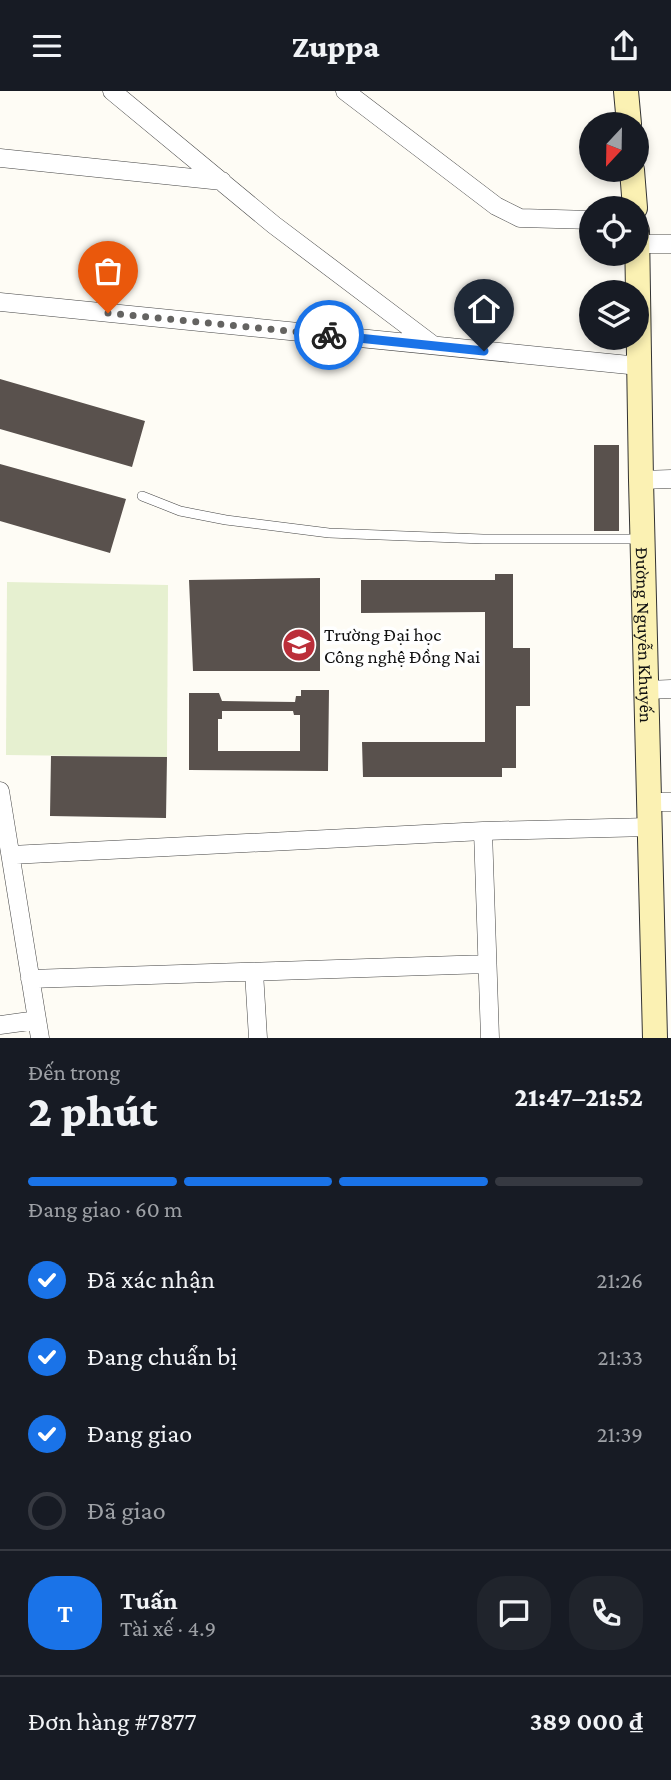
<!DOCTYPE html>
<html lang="vi">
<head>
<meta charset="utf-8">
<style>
  body { margin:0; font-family:"Crimson Pro",serif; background:#20242c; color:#f1f3f6; height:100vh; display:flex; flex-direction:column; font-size:26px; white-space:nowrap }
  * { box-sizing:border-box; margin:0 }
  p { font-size:23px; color:#9ea1a6 }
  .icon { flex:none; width:38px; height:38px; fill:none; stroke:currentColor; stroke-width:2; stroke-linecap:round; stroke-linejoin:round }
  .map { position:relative; height:947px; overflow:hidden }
  .details { display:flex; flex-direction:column; background:#171b24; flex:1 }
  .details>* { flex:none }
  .needle { width:46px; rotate:202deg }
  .controls { position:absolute; left:579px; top:21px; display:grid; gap:14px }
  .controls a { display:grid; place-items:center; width:70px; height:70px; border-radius:50%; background:#171b24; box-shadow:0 4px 10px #0003; font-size:35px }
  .pin { position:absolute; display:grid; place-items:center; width:60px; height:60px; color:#fff; margin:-72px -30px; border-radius:50% 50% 50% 0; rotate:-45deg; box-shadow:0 0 7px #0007 }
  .pin .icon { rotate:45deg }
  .courier { position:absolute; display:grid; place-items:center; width:70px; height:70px; margin:-35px; border:5px solid #1a73e8; border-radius:50%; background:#fff; color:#222; box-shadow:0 2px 9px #0007 }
  .summary em { font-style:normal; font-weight:800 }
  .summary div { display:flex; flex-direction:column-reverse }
  .summary { display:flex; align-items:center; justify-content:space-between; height:119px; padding:0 28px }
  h1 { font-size:46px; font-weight:800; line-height:52px }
  .bar { display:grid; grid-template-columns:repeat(4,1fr); gap:10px 7px; align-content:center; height:84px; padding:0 28px }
  .bar i { height:9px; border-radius:5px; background:#363941 }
  .bar .selected { background:#1a73e8 }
  .bar p { grid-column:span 4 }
  .line { display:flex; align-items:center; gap:18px; padding:0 28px; border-top:2px solid #363941 }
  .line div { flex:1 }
  .round { display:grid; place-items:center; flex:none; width:74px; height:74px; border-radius:28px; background:#20242c }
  ol { padding:0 28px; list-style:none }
  li { display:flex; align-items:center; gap:21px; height:77px }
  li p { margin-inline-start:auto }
  li .icon { padding:7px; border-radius:50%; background:#1a73e8; color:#fff; stroke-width:4 }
  li:last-child { color:#9ea1a6 }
  li i { width:38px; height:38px; border:4px solid #363941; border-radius:50% }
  header { display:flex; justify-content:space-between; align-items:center; height:91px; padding:0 28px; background:#171b24; font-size:32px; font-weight:800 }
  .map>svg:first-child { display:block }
  .pitch { fill:#e6f0d0 }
  .building { fill:#59514d; fill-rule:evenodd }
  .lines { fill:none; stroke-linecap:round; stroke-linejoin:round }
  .lane-casing { stroke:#444; stroke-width:10 }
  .street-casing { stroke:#444; stroke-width:19 }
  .secondary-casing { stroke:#333; stroke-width:26 }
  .lane { stroke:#fff; stroke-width:9 }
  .street { stroke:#fff; stroke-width:18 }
  .secondary { stroke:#fbf1b3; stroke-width:24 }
  .done { stroke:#646361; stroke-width:7; stroke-dasharray:0 12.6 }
  .route { stroke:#1a73e8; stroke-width:9 }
  .labels { text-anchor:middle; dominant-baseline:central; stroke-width:7; stroke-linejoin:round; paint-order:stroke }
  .poi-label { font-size:19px; fill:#111; stroke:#fff; text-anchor:start }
  .street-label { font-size:19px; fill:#111; stroke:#fff }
</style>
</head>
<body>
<header><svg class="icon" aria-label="menu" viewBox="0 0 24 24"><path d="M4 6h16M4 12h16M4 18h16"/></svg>Zuppa<svg class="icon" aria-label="share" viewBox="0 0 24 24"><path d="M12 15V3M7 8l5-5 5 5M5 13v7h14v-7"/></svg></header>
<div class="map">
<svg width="671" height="947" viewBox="0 0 671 947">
  <rect width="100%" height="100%" fill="#fefcf5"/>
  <path class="pitch" d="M7,491L168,494L167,666L6,664Z"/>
  <path class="building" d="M0,288L145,330L132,376L0,338Z
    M594,354H619V440H594Z
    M0,373L126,408L110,462L0,430Z
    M495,483H513V557H530V615H516V677H502V686H363L362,651H485V521L361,522V489H495Z
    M320,487V580H193L189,489Z
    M301,599H329L328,680L189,679V602H219L222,610L295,611L296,605H301ZM222,620H293L294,624H300V660H218V628H222Z
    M51,665L167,666L166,727L50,725Z"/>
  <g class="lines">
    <defs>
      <path id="lane" d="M142,405L180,420L226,429L329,442L483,448H640"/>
      <path id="street" d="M112,0L274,134L433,254
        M345,0L496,115L520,127L592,129
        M0,67L222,90
        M638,153H671
        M0,211L639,275
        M641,389L671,388
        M646,599L671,598
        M0,700L40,947
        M649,711H671
        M483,740L490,947
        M11,764L483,740L650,736
        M254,881L258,947
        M30,888L487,873
        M0,934L37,929"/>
      <g id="secondary">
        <path d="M626,0L629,33"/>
        <path d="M632,79L635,117"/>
        <path id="s1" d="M637,140L641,389L655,947"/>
      </g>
    </defs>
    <use href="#lane" class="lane-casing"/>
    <use href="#street" class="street-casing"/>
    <use href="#secondary" class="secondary-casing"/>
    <use href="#lane" class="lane"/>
    <use href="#street" class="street"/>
    <use href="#secondary" class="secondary"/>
  </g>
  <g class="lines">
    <path class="done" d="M108,222L329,244"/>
    <path class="route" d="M329,244L484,260"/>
  </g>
  <defs>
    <symbol id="university-disc" viewBox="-11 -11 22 22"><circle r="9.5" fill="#bb2e39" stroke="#fff"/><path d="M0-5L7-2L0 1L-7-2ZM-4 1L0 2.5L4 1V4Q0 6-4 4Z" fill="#fff"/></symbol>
  </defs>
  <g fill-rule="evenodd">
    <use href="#university-disc" x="280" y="535" width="38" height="38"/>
  </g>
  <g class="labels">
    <g class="poi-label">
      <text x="324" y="543">Trường Đại học<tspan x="324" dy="22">Công nghệ Đồng Nai</tspan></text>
    </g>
    <g class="street-label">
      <text stroke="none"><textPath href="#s1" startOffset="404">Đường Nguyễn Khuyến</textPath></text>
    </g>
  </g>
</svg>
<div class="controls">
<a><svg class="needle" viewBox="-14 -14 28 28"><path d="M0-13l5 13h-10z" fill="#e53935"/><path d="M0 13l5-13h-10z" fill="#9ea1a6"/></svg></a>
<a><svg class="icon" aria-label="locate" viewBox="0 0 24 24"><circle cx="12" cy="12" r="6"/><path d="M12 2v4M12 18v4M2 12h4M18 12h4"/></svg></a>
<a><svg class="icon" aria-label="layers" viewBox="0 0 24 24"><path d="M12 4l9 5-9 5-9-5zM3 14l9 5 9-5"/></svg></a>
</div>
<div class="pin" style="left:108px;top:222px;background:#ea580c"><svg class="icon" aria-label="bag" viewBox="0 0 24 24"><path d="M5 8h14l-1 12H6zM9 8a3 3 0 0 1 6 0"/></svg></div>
<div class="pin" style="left:484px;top:260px;background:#1f2937"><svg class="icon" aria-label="home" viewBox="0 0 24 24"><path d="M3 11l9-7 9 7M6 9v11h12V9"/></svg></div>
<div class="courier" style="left:329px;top:244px"><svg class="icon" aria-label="bike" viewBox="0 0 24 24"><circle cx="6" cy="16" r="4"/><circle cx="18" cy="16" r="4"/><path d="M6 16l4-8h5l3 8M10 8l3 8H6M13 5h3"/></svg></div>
</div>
<section class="details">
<div class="summary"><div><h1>2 phút</h1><p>Đến trong</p></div><em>21:47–21:52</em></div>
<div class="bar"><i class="selected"></i><i class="selected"></i><i class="selected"></i><i></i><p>Đang giao · 60 m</p></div>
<ol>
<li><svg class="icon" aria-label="check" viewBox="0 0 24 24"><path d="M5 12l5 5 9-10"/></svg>Đã xác nhận<p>21:26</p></li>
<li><svg class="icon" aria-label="check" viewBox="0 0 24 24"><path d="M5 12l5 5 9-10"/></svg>Đang chuẩn bị<p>21:33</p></li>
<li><svg class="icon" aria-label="check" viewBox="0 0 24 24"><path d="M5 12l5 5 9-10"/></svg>Đang giao<p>21:39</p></li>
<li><i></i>Đã giao</li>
</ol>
<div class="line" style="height:126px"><b class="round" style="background:#1a73e8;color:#fff">T</b><div><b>Tuấn</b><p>Tài xế · 4.9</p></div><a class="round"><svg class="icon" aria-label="chat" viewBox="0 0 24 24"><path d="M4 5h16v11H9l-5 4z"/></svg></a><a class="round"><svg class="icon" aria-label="phone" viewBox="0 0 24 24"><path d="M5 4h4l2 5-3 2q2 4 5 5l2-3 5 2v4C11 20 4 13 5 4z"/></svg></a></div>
<div class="line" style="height:91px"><div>Đơn hàng #7877</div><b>389 000 ₫</b></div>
</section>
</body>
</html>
